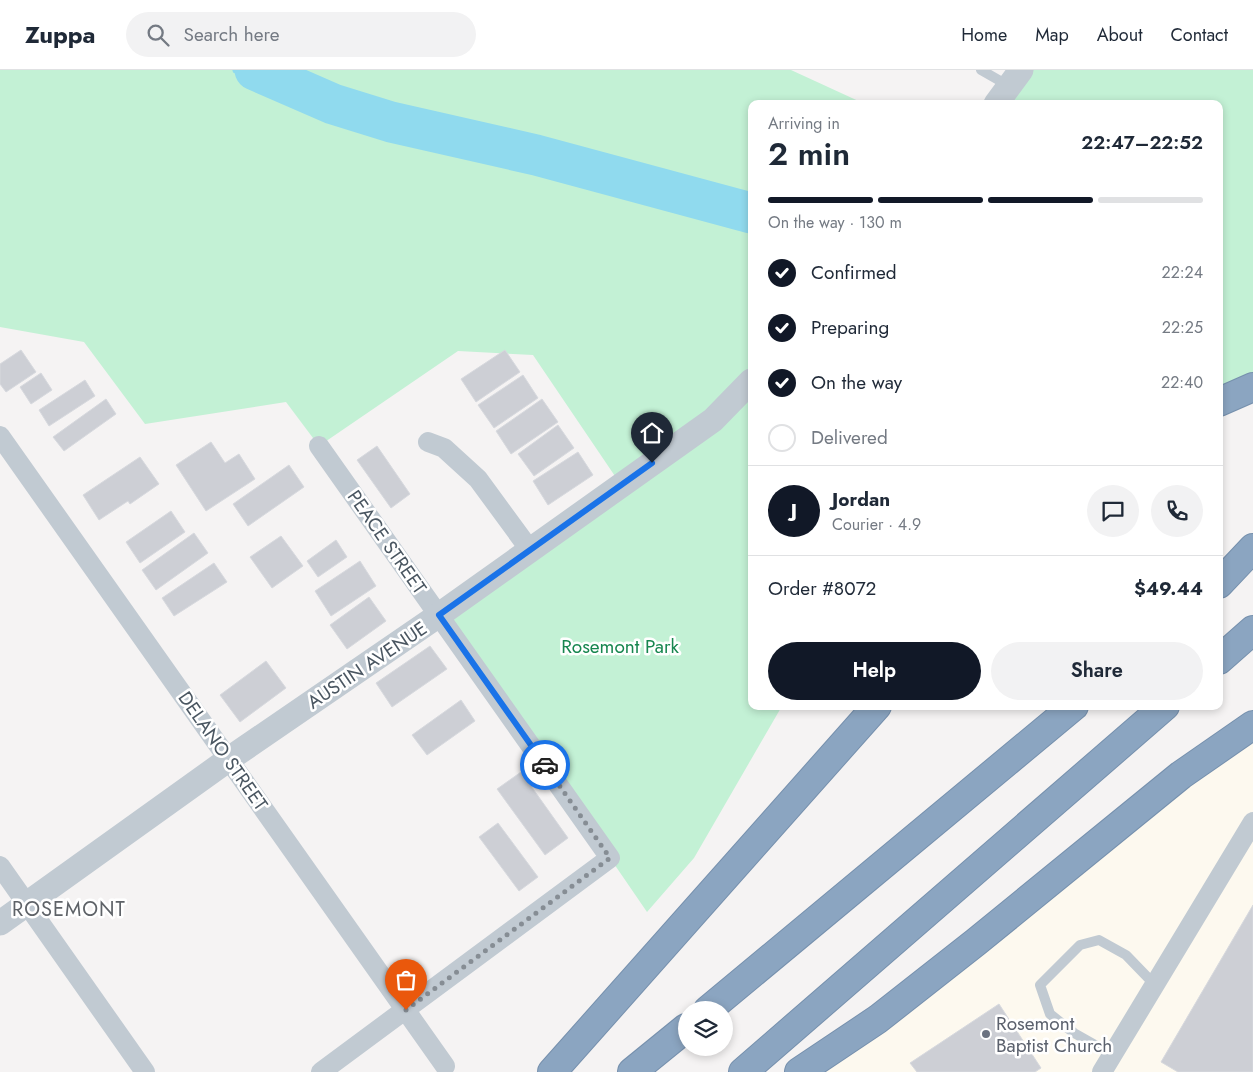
<!DOCTYPE html>
<html lang="en">
<head>
<meta charset="utf-8">
<style>
  body { margin:0; font-family:Jost,sans-serif; background:#f2f2f3; color:#1f2937; height:100vh; display:flex; flex-direction:column; font-size:19px; white-space:nowrap }
  * { box-sizing:border-box; margin:0 }
  p { font-size:16px; color:#747a83 }
  .icon { flex:none; width:28px; height:28px; fill:none; stroke:currentColor; stroke-width:2; stroke-linecap:round; stroke-linejoin:round }
  .map { position:relative; flex:1; overflow:hidden }
  .details { position:absolute; left:748px; top:30px; width:475px; height:610px; display:flex; flex-direction:column; background:#fff; border-radius:10px; box-shadow:0 2px 8px #0003 }
  .details>* { flex:none }
  .fabs { position:absolute; left:678px; top:931px; display:grid; gap:10px }
  .fabs a { display:grid; place-items:center; width:55px; height:55px; border-radius:50%; background:#fff; box-shadow:0 2px 8px #0003; font-size:25px }
  .pin { position:absolute; display:grid; place-items:center; width:42px; height:42px; color:#fff; margin:-51px -21px; border-radius:50% 50% 50% 0; rotate:-45deg; box-shadow:0 0 5px #0007 }
  .pin .icon { rotate:45deg }
  .courier { position:absolute; display:grid; place-items:center; width:50px; height:50px; margin:-25px; border:4px solid #1a73e8; border-radius:50%; background:#fff; color:#222; box-shadow:0 1px 6px #0007 }
  .overview em { font-style:normal; font-weight:600 }
  .overview div { display:flex; flex-direction:column-reverse }
  .overview { display:flex; align-items:center; justify-content:space-between; height:85px; padding:0 20px }
  h1 { font-size:32px; font-weight:600; line-height:38px }
  .bar { display:grid; grid-template-columns:repeat(4,1fr); gap:8px 5px; align-content:center; height:60px; padding:0 20px }
  .bar i { height:6px; border-radius:4px; background:#e0e1e3 }
  .bar .active { background:#111827 }
  .bar p { grid-column:span 4 }
  .line { display:flex; align-items:center; gap:12px; padding:0 20px; border-top:1px solid #e0e1e3 }
  .line div { flex:1 }
  .round { display:grid; place-items:center; flex:none; width:52px; height:52px; border-radius:26px; background:#f2f2f3 }
  ol { padding:0 20px; list-style:none }
  li { display:flex; align-items:center; gap:15px; height:55px }
  li p { margin-inline-start:auto }
  li .icon { padding:5px; border-radius:50%; background:#111827; color:#fff; stroke-width:4 }
  li:last-child { color:#747a83 }
  li i { width:28px; height:28px; border:2px solid #e0e1e3; border-radius:50% }
  .cta { display:flex; gap:10px; margin-top:auto; padding:10px 20px }
  .cta a { flex:1; height:58px; border-radius:30px; background:#111827; color:#fff; font-size:20px; font-weight:600; line-height:58px; text-align:center }
  .cta a+a { background:#f2f2f3; color:#1f2937 }
  header { display:flex; align-items:center; gap:30px; box-sizing:border-box; height:70px; padding:0 25px; background:#fff; border-bottom:1px solid #e0e1e3 }
  header strong { font-size:24px }
  nav { display:flex; gap:28px; margin-inline-start:auto; font-size:18px }
  .search { width:350px; height:45px; background:#f2f2f3; display:flex; align-items:center; gap:12px; box-sizing:border-box; padding:0 18px; border-radius:28px; color:#747a83; font-size:19px }
  .map>svg:first-child { display:block }
  .commercial { fill:#fdf9ef }
  .green { fill:#c3f1d5 }
  .lines { fill:none; stroke-linecap:round; stroke-linejoin:round }
  .stream { stroke:#90daee; stroke-width:7 }
  .river { stroke:#90daee; stroke-width:41 }
  .building { fill:#cdcfd5; stroke:#d7d9de }
  .motorway-casing { stroke:#7690ad; stroke-width:30 }
  .service { stroke:#c1cad2; stroke-width:10 }
  .minor { stroke:#c1cad2; stroke-width:20 }
  .tertiary { stroke:#c1cad2; stroke-width:25 }
  .motorway { stroke:#8ba5c1; stroke-width:28 }
  .done { stroke:#868d94; stroke-width:5; stroke-dasharray:0 9 }
  .route { stroke:#1a73e8; stroke-width:6 }
  .worship-dot { fill:#6b7280; stroke:#fff; stroke-width:2 }
  .labels { text-anchor:middle; dominant-baseline:central; stroke-width:5; stroke-linejoin:round; paint-order:stroke }
  .street-label { font-size:19px; fill:#4a5661; stroke:#fff }
  .park-label { font-size:19px; fill:#17864f; stroke:#fff }
  .worship-label { font-size:19px; fill:#5b616d; stroke:#fff; text-anchor:start }
  .neighbourhood-label { font-size:20px; letter-spacing:1px; fill:#5f6368; stroke:#fff }
</style>
</head>
<body>
<header>
<strong>Zuppa</strong>
<div class="search"><svg class="icon" aria-label="search" viewBox="0 0 24 24"><circle cx="10" cy="10" r="6"/><path d="M15 15l6 6"/></svg>Search here</div>
<nav><a>Home</a><a>Map</a><a>About</a><a>Contact</a></nav>
</header>
<div class="map">
<svg width="1253" height="1002" viewBox="0 0 1253 1002">
  <rect width="100%" height="100%" fill="#f5f3f3"/>
  <path class="commercial" d="M1253,655V1002H799Z"/>
  <path class="green" d="M0,0H791L865,34H751V636H782L694,788L647,842L610,788L439,545L621,415L533,285L458,281L319,376L286,332L145,354L84,272L0,257Z
    M1021,0H1253V317L1219,332V34H996Z"/>
  <g class="lines">
    <path class="stream" d="M236,0L652,103L751,135"/>
    <path class="river" d="M255,0L333,34L391,52L536,85L751,143"/>
  </g>
  <path class="building" d="M21,280L36,302L6,322L0,314V294Z
    M505,280L520,302L476,332L461,309Z
    M41,303L52,320L31,334L20,317Z
    M523,305L538,328L494,358L478,335Z
    M85,310L95,326L49,356L39,340Z
    M106,329L116,344L64,381L53,367Z
    M542,329L558,352L511,384L496,361Z
    M558,355L574,378L534,406L518,384Z
    M211,372L225,393L239,384L255,409L206,441L176,395Z
    M377,376L410,424L391,438L357,390Z
    M578,382L593,405L548,435L533,411Z
    M140,387L159,414L130,434L128,431L99,450L83,425Z
    M289,395L304,417L248,456L233,434Z
    M171,441L185,462L140,493L126,472Z
    M194,463L208,483L156,520L142,500Z
    M281,466L303,496L272,518L250,487Z
    M336,470L347,487L318,507L307,491Z
    M360,491L376,516L331,546L315,521Z
    M214,493L227,512L174,546L162,528Z
    M369,527L386,551L347,579L330,555Z
    M430,576L447,599L392,637L376,613Z
    M266,591L286,618L240,652L220,625Z
    M461,630L475,651L427,685L412,665Z
    M521,702L568,768L545,785L497,719Z
    M498,753L538,807L519,821L479,767Z
    M1253,835V1002H1178L1161,992Z
    M999,934L1041,998L1035,1002H917L910,993Z"/>
  <g class="lines">
    <defs>
      <path id="motorway" d="M1219,332L1253,317
        M1219,514L1253,478
        M1219,590L1253,560
        M708,940L1074,636
        M552,1002L877,636
        M632,1002L686,958
        M743,1002L1165,636
        M799,1002L878,949L976,872L1181,705L1253,655"/>
    </defs>
    <use href="#motorway" class="motorway-casing"/>
    <path class="service" d="M981,0L1009,16
      M1113,985L1074,963L1050,944L1040,915L1080,875L1099,870L1126,885L1155,915"/>
    <path class="minor" d="M0,366L445,996
      M428,372L444,378L478,409L530,480
      M319,376L610,788L321,1002
      M0,796L145,1002
      M1102,1002L1253,752"/>
    <path class="tertiary" d="M996,34L1021,0
      M0,853L229,689L439,545L713,350L751,311"/>
    <use href="#motorway" class="motorway"/>
  </g>
  <g class="lines">
    <path class="done" d="M406,940L610,788L545,695"/>
    <path class="route" d="M545,695L439,545L652,393"/>
  </g>
  <circle class="worship-dot" cx="986" cy="964" r="5"/>
  <g class="labels">
    <g class="street-label">
      <text transform="translate(387 472) rotate(55)">PEACE STREET</text>
      <text transform="translate(367 595) rotate(-34)">AUSTIN AVENUE</text>
      <text transform="translate(223 681) rotate(55)">DELANO STREET</text>
    </g>
    <g class="park-label">
      <text x="620" y="576">Rosemont Park</text>
    </g>
    <g class="worship-label">
      <text x="996" y="953">Rosemont<tspan x="996" dy="22">Baptist Church</tspan></text>
    </g>
    <g class="neighbourhood-label">
      <text x="69" y="839">ROSEMONT</text>
    </g>
  </g>
</svg>
<div class="fabs">
<a><svg class="icon" aria-label="layers" viewBox="0 0 24 24"><path d="M12 4l9 5-9 5-9-5zM3 14l9 5 9-5"/></svg></a>
</div>
<div class="pin" style="left:406px;top:940px;background:#ea580c"><svg class="icon" aria-label="bag" viewBox="0 0 24 24"><path d="M5 8h14l-1 12H6zM9 8a3 3 0 0 1 6 0"/></svg></div>
<div class="pin" style="left:652px;top:393px;background:#1f2937"><svg class="icon" aria-label="home" viewBox="0 0 24 24"><path d="M3 11l9-7 9 7M6 9v11h12V9"/></svg></div>
<div class="courier" style="left:545px;top:695px"><svg class="icon" aria-label="car" viewBox="0 0 24 24"><path d="M5 17H2v-5l4-1 3-4h7l3 4 3 1v5h-3M9 17h6M6 11h13"/><circle cx="7" cy="17" r="2"/><circle cx="17" cy="17" r="2"/></svg></div>
<section class="details">
<div class="overview"><div><h1>2 min</h1><p>Arriving in</p></div><em>22:47–22:52</em></div>
<div class="bar"><i class="active"></i><i class="active"></i><i class="active"></i><i></i><p>On the way · 130 m</p></div>
<ol>
<li><svg class="icon" aria-label="check" viewBox="0 0 24 24"><path d="M5 12l5 5 9-10"/></svg>Confirmed<p>22:24</p></li>
<li><svg class="icon" aria-label="check" viewBox="0 0 24 24"><path d="M5 12l5 5 9-10"/></svg>Preparing<p>22:25</p></li>
<li><svg class="icon" aria-label="check" viewBox="0 0 24 24"><path d="M5 12l5 5 9-10"/></svg>On the way<p>22:40</p></li>
<li><i></i>Delivered</li>
</ol>
<div class="line" style="height:90px"><b class="round" style="background:#111827;color:#fff">J</b><div><b>Jordan</b><p>Courier · 4.9</p></div><a class="round"><svg class="icon" aria-label="chat" viewBox="0 0 24 24"><path d="M4 5h16v11H9l-5 4z"/></svg></a><a class="round"><svg class="icon" aria-label="phone" viewBox="0 0 24 24"><path d="M5 4h4l2 5-3 2q2 4 5 5l2-3 5 2v4C11 20 4 13 5 4z"/></svg></a></div>
<div class="line" style="height:65px"><div>Order #8072</div><b>$49.44</b></div>
<div class="cta"><a>Help</a><a>Share</a></div>
</section>
</div>
</body>
</html>
